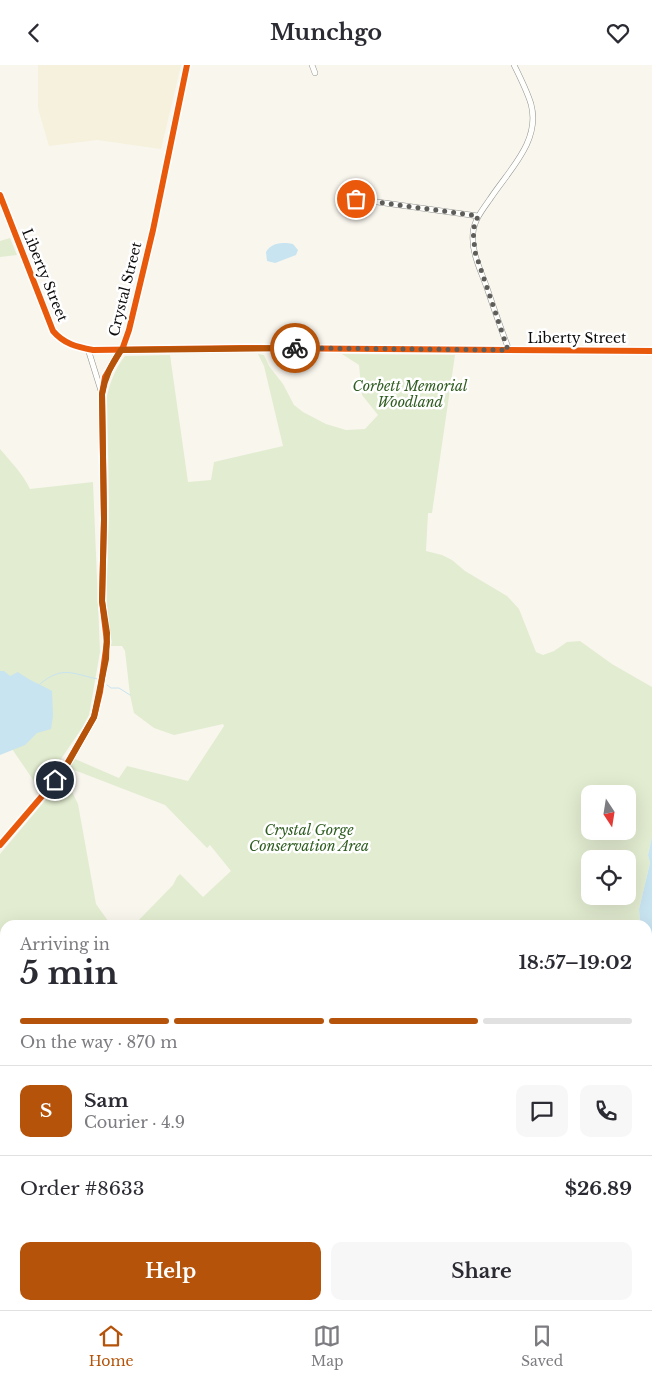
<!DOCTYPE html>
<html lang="en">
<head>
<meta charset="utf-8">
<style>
  body { margin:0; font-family:"Libre Baskerville",serif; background:#f7f7f7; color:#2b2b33; height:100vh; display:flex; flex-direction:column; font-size:19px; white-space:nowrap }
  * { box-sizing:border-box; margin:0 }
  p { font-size:16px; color:#7c7c81 }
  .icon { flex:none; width:28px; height:28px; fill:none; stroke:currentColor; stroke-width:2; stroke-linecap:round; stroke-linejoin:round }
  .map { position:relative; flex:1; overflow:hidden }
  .panel { position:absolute; left:0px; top:855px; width:652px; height:390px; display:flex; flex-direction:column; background:#fff; border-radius:15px 15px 0 0; box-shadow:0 5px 20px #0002 }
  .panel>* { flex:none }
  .needle { width:32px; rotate:168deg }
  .tools { position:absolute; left:581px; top:720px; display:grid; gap:10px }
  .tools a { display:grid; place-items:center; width:55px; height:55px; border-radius:10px; background:#fff; box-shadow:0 5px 20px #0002; font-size:25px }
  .pin { position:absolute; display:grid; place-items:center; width:42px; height:42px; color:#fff; margin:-21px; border:2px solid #fff; border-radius:50%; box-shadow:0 1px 5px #0007 }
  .courier { position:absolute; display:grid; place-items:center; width:50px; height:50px; margin:-25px; border:4px solid #b45309; border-radius:50%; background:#fff; color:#222; box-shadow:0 1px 6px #0007 }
  .head em { font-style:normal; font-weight:700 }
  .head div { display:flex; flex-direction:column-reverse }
  .head { display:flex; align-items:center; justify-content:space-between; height:85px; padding:0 20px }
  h1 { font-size:32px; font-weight:700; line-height:38px }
  .bar { display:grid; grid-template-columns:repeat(4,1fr); gap:8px 5px; align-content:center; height:60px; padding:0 20px }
  .bar i { height:6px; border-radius:4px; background:#e1e1e2 }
  .bar .selected { background:#b45309 }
  .bar p { grid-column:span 4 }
  .line { display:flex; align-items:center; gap:12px; padding:0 20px; border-top:1px solid #e1e1e2 }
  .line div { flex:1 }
  .round { display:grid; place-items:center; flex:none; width:52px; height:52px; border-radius:10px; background:#f7f7f7 }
  .cta { display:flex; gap:10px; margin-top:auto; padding:10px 20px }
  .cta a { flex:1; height:58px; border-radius:10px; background:#b45309; color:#fff; font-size:20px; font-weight:700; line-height:58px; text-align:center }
  .cta a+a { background:#f7f7f7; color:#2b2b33 }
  header { display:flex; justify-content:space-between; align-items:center; height:65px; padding:0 20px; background:#fff; font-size:22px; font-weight:700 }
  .menu { display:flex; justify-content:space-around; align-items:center; height:70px; border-top:1px solid #e1e1e2; background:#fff; font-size:14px; color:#7c7c81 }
  .menu a { display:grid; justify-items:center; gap:2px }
  .menu .selected { color:#b45309 }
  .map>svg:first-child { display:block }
  .farmland { fill:#f5f1dc }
  .green { fill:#e2ecd0; fill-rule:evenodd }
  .water { fill:#c8e4f0 }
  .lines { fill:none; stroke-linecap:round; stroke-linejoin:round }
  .stream { stroke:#c8e4f0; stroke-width:1 }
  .street-casing { stroke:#92918d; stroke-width:6 }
  .street { stroke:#fefefc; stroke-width:5 }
  .cycleway-casing { stroke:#fff; stroke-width:9 }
  .cycleway { stroke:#e8590c; stroke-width:6 }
  .done { stroke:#5e5d5a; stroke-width:5; stroke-dasharray:0 9 }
  .route { stroke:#b45309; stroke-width:6 }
  .labels { text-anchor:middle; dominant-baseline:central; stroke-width:5; stroke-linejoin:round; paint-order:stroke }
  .street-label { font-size:14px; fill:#0b0b0b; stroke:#fff }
  .park-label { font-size:14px; font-style:italic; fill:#305d21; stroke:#fff }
</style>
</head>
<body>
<header><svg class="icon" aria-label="back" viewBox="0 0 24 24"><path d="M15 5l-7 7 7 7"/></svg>Munchgo<svg class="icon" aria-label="heart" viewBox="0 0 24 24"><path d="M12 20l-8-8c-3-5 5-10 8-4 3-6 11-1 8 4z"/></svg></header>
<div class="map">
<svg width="652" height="1245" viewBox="0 0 652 1245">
  <rect width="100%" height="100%" fill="#f9f6ee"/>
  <path class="farmland" d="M38,0H181L161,84L97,75L49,81L38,43Z"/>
  <path class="green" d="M10,173L17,190L0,192V176Z
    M258,289L264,290L269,301L283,319L294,340L303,347L326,359L346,365L365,364L378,350L362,330L359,300L342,289L455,290L432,448H428L426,486L442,490L452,495L465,506L507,531L519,544L536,587L543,590L554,586L567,577L580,576L612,599L652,622V772L648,790L650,798L639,844L640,860H134L173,820L177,812L180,809L203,832L231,806L210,780L207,783L165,740L69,703L75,694L119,713L127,701L188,716L224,661L223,659L174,670L154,663L134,648L130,630L125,586L122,581H111L106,535L109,436L107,331C111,315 115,304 125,291L170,290L188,417L211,415L214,397L283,381L264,301ZM590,729H628V766H590ZM590,794H628V831H590Z
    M0,384C11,397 23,409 30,424L93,417L100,587L89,650L82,663L40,725L8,678L0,640Z
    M64,710L78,739L96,839L111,860H5V886L0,872V789L49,731Z
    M227,1240H342L341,1245H226Z"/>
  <path class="water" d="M287,178L293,179L298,185L296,190L275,198L267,196L266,187C271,179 277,178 287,178Z
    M0,606H4L10,611L18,607C28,615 40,619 52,626L53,651L51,664L37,668L25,680L0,690Z
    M652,772V910L648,900V860H640L639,844L650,798L648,790Z"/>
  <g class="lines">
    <path class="stream" d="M40,619C63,600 72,609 98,614
      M107,620L111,623H119L130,630
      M447,1240L450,1245"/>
    <defs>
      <path id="street" d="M312,0L315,8
        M0,130L53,266C64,279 77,282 93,285L243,283L652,286
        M344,139L356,134L478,151
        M88,284L102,329
        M509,285C501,264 494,244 487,223C481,206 471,187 473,168C474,155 483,144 490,134C509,105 541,76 531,39C527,26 520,12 514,0
        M0,780L49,723L68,697L94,652L100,627L107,577L102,536L104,454L102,329L105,312L123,282L129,265L153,165L187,0
        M648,980L652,984
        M648,1227L652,1223
        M586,1240L592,1245
        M352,1245V1240
        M624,1245L630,1240"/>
    </defs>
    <use href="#street" class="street-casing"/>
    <use href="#street" class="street"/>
    <defs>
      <path id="cycleway" d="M0,130L53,266C64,279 77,282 93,285L243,283L652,286
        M0,780L49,723L68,697L94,652L100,627L107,577L102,536L104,454L102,329L105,312L123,282L129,265L153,165L187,0"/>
    </defs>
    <use href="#cycleway" class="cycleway-casing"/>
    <use href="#cycleway" class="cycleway"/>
  </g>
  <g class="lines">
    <path class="done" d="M295,283L508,285L475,187L473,165L478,151L356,134"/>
    <path class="route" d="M55,715L68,698L94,652L106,594L107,568L102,536L104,454L102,329C105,312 111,300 121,285L295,283"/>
  </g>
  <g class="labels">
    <g class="street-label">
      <text transform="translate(45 210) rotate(68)">Liberty Street</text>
      <text transform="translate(125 224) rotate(-76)">Crystal Street</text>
      <text x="577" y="273">Liberty Street</text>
    </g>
    <g class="park-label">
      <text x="410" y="321">Corbett Memorial<tspan x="410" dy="16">Woodland</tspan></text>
      <text x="309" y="765">Crystal Gorge<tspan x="309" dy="16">Conservation Area</tspan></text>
    </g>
  </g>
</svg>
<div class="tools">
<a><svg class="needle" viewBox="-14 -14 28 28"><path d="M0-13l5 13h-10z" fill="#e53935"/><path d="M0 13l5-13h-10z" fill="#7c7c81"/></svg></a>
<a><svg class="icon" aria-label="locate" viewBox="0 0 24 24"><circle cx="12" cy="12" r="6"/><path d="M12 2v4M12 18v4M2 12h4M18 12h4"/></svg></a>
</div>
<div class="pin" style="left:356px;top:134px;background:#ea580c"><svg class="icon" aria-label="bag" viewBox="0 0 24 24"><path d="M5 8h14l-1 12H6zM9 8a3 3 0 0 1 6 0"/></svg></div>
<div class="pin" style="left:55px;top:715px;background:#1f2937"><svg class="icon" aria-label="home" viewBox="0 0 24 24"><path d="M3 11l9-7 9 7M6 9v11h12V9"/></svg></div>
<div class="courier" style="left:295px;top:283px"><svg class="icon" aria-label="bike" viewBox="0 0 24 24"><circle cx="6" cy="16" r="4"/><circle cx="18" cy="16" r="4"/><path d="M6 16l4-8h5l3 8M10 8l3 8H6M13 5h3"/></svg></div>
<section class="panel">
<div class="head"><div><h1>5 min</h1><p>Arriving in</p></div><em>18:57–19:02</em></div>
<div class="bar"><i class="selected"></i><i class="selected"></i><i class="selected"></i><i></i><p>On the way · 870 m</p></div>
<div class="line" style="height:90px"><b class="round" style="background:#b45309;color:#fff">S</b><div><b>Sam</b><p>Courier · 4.9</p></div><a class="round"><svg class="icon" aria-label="chat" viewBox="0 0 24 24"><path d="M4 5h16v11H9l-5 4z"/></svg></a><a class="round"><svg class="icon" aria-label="phone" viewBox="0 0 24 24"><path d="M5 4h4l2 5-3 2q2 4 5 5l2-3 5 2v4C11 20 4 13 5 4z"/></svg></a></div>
<div class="line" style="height:65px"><div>Order #8633</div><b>$26.89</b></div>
<div class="cta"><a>Help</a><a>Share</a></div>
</section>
</div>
<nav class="menu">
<a class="selected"><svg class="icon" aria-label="home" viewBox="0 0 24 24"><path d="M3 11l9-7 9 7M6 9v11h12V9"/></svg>Home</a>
<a><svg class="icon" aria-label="map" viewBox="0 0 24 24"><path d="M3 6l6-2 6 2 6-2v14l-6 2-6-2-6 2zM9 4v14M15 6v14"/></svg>Map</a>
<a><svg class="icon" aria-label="saved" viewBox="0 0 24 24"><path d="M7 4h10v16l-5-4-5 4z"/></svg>Saved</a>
</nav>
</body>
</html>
